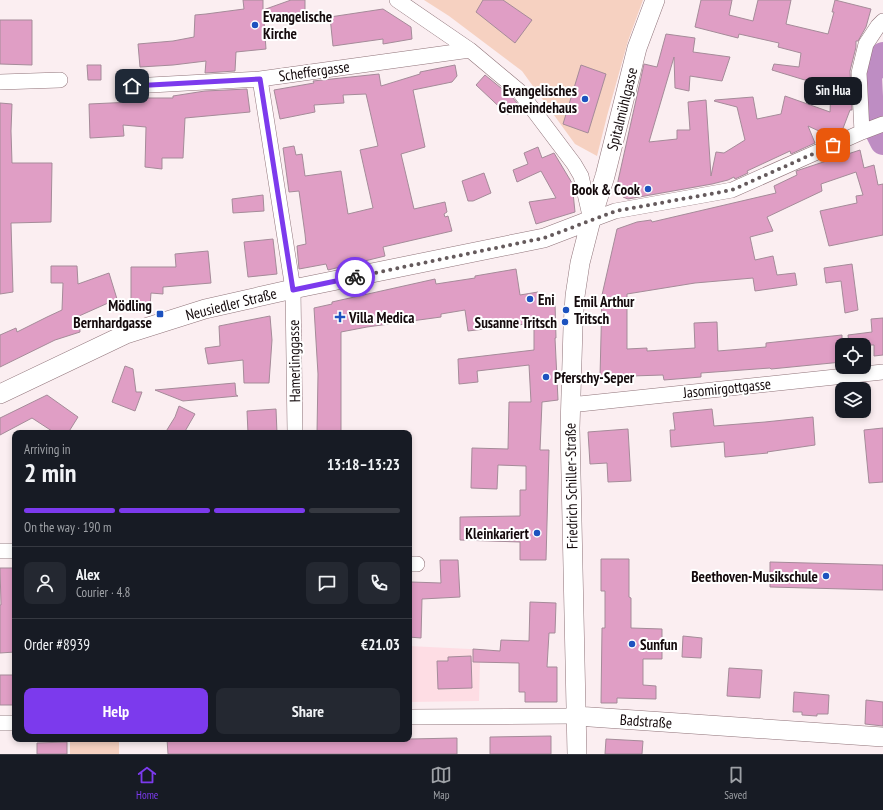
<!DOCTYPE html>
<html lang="en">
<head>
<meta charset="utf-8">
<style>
  body { margin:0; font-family:"PT Sans Narrow",sans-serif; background:#242831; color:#f1f3f6; height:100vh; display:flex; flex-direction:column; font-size:15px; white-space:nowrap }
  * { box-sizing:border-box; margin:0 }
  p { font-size:13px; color:#9ea1a6 }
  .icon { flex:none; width:22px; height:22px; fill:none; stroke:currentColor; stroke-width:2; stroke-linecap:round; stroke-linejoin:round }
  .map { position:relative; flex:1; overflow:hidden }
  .drawer { position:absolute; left:12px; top:430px; width:400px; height:312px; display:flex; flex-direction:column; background:#171b24; border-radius:8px; box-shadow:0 2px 6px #0003 }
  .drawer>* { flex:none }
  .buttons { position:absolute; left:835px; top:338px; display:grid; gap:8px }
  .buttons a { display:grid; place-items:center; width:36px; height:36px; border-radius:8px; background:#171b24; box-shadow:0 2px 6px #0003; font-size:20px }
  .pin { position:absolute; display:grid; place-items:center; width:34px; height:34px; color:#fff; margin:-17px; border-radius:8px; box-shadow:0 2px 6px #0006 }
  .courier { position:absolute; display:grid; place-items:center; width:40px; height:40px; margin:-20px; border:3px solid #7c3aed; border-radius:50%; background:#fff; color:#222; box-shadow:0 1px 5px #0007 }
  .bubble { position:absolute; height:28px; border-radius:8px; background:#171b24; box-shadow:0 2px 6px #0003; font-size:13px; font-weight:700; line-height:28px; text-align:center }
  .head em { font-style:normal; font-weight:700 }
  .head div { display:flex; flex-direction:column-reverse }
  .head { display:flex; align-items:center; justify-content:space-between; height:68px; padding:0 12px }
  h1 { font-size:26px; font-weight:700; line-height:30px }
  .bar { display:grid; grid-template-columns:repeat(4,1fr); gap:6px 4px; align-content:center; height:48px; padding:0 12px }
  .bar i { height:5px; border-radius:3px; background:#363941 }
  .bar .current { background:#7c3aed }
  .bar p { grid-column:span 4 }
  .line { display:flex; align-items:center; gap:10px; padding:0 12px; border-top:1px solid #363941 }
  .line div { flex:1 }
  .round { display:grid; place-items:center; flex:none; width:42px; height:42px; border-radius:8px; background:#242831 }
  .cta { display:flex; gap:8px; margin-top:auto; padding:8px 12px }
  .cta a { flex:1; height:46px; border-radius:8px; background:#7c3aed; color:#fff; font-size:16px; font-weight:700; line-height:46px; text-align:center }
  .cta a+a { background:#242831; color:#f1f3f6 }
  .dock { display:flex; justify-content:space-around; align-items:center; height:56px; border-top:1px solid #363941; background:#171b24; font-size:11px; color:#9ea1a6 }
  .dock a { display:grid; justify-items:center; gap:2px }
  .dock .current { color:#7c3aed }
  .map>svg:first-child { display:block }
  .built { fill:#fedde4 }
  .green { fill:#f6d1c1 }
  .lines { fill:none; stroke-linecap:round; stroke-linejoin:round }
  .river { stroke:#be8dc3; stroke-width:26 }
  .building { fill:#e09ec5; stroke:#a58b99 }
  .minor-casing { stroke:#90747a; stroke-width:16 }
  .major-casing { stroke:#90747a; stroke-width:20 }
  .minor { stroke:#fff; stroke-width:15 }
  .major { stroke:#fff; stroke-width:19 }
  .done { stroke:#655a5c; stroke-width:4; stroke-dasharray:0 7.2 }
  .route { stroke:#7c3aed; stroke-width:5 }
  .poi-dot { fill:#1d52bf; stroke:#fff; stroke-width:1.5 }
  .labels { text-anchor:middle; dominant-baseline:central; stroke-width:4; stroke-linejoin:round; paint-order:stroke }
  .poi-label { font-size:15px; font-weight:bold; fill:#140a0c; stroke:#fff; text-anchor:start }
  .street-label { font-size:15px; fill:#140a0c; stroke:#fff }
</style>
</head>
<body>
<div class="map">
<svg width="883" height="754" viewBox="0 0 883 754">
  <rect width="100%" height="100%" fill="#fbeef1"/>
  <path class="built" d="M409,646L548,653L547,664L480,662L479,701L409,702Z"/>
  <path class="green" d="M424,0H643L628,41L607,116L597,156L575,144L522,71L449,16Z
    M94,739H119V754H70V741Z"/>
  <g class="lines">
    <path class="river" d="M883,55L869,75L871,118L883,142"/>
  </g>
  <path class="building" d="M243,0H263V10L291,0H305V13L264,22L266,49L236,52L235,71L205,73L206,61L173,65L140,67L138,44L173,41L194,37L195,15L206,14L244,9Z
    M483,0H503L532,20L515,43L476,12Z
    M701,0H732L729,15L753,21L758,0H791L786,24L828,34L834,12H832L835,0L871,9L866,27L858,41H856V47L850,71L852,110H850L842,131L830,136L808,126L815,143L791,154L790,151L747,171L748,173L735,179L734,177L728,180L712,184L628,199L623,197L618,191V181L644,64L657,67L666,34L695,38L693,52L730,57L722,81L690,76L689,91L675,88L674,57L649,142L677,139V130H690L688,102L706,100L711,176L716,152L724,153L745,140L737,107L714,101L715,100L753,97L757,119L781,114L785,96L830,112L831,88L772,70L774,64L799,67L801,53L778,47L779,43L739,34L738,38L695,27Z
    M383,9L411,27L412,39L383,44V39L333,46L330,17Z
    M0,20H32V65L0,64Z
    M87,65H101V80H88Z
    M455,65L457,76L452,82L413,90L425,147L401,154L414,209L445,202L447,212L444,214L445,217L448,216L452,231L383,247L385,256L328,270L326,264L299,269L297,246L306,244L305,234L299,191L289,192L283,148L294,146L296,155L302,154L305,176L341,171L348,214L373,208L360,150L378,146L366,94L343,95L344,103L314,105L315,112L280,119L274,90L314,83L313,81L379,74L381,86L420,74V72Z
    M581,65L606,74L588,133L563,124Z
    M485,75L512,97L518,104L508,115L476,85Z
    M247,89L250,112L185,118L183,158H162V169L145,167L146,127L123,125L124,136L90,138L89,104L132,102L133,98H173V96L205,91Z
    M0,103L12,104L11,131L12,163H52L51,222L11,223L13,292L0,294Z
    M538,147L542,158L554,153L572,183L575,212L536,224L529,202L556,198L541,171L517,182L513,170L528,164L524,153Z
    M860,150L864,168L874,165L878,185L883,184V235L829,246L820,211L857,203L856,196L863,195L856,172L821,184L822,191L767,217L773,231L750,237L755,260L773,256L777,275L795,273L797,285L755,291L753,278L695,283L627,294V349L647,348V351L695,348L694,323L717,322L718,351L766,347V343L842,335V362L771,369L770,368L701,373V377L664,380L663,375L600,377L602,295L617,229L637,222L651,220L652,222L776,193L774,186L797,175L796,171Z
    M484,173L491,193L473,201H468L462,181Z
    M263,195L264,211L233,213L232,199Z
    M273,239L277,274L248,277L244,242Z
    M208,251L211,283L163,287V294L151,293L150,306H131V267H176L175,254Z
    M852,264L858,310L845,313L841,281L826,283L824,268Z
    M51,266H77L78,284L109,273L117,299L79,316L80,332L55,340L0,367V335L16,328L17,332L47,317L62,310L63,283H51Z
    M516,269L520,295L538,292L540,304L555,303L556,338H555L558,400L542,402L540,450H549L546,560H520V542L460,540V517L520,516V490H526V466L498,465L497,489L471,488L472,448L508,449L509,402H531L529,365L477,371L478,382L459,384L458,359L534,350V323L468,331L465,310L441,314V317L367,327L341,332V433H317L318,374L314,308L332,304V302L435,279L436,284L475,278V276Z
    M270,316L272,340L269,383H244L243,360L208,364L205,348L220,346L219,326Z
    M883,318V355L874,356V345H849L848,335L872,332L871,319Z
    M125,366L133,369L136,392H142L135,411L112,402Z
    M235,383L236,395L238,396L183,401L155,390Z
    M47,395L78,417L68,433H55L32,418L0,435V418Z
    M179,406L195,414L184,433H165L175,417Z
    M276,409L277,433H248L247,411Z
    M712,409L714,426L765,422L813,417L815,445L767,452L768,453L725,457L724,442L671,447L670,430H675L673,413Z
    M883,428V482L869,483L864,430Z
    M628,429L631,481L608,482L607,463L590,464L588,432Z
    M601,559H629V597L631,598V628L662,629V659H643V685L656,686V699L617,698V703H601L602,628H605V591H601Z
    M440,560H458L460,597L422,599L421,638L409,637V611H410L411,582L441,583Z
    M770,562L883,565V590L770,587Z
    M0,568H15V652L0,653V605H1Z
    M530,602L556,603L555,633H549L547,667H557V702H525V692H519V663L473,662V649L500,651L501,640L529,641Z
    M683,636L702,638L701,658L682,657Z
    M471,656L472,688L438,689L437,661H448V657Z
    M729,668L762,670L760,698L727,696Z
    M0,675H15V705H0Z
    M794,692L829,695L828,714H817V716L802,715V712H793Z
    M866,700L883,702V726L865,724Z
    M551,736V754H490V737Z
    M457,738V754H168L167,739H363V740Z
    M606,739L643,741L642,754H605Z
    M67,742V754H37V743Z"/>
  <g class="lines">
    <defs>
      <path id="minor" d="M397,0L470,50L519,91L574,164L581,176L591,220L615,211L732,190L862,132L883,124
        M260,79L293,289L295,433
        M0,82L60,80
        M132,86L260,79L470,50
        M862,132L859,73L866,44L878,26L883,21
        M570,405L883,372
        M0,551H15
        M409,564H417
        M409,717L576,716
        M0,723H15"/>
      <path id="major" d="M0,394L126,334L205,309L293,289L544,238L591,220
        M576,716L883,737
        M577,754L570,428L573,327L575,296L580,263L591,220L605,176L637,48L655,0"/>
    </defs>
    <use href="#minor" class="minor-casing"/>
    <use href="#major" class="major-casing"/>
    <use href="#minor" class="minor"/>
    <use href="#major" class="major"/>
  </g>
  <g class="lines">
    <path class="done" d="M355,277L544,238L616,211L732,190L833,145"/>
    <path class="route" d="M132,86L260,79L293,290L355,277"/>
  </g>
  <g class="poi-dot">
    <circle cx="255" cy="25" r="4"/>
    <circle cx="585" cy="99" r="4"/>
    <circle cx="648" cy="189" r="4"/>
    <circle cx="530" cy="299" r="4"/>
    <circle cx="566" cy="310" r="4"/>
    <rect x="156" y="310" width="8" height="8" rx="2"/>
    <path d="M338 311h4v4h4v4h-4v4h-4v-4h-4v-4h4z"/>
    <circle cx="565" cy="322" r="4"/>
    <circle cx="546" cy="377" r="4"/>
    <circle cx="537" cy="533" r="4"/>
    <circle cx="826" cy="576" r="4"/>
    <circle cx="632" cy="644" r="4"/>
  </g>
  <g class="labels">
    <g class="poi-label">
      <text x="263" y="16">Evangelische<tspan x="263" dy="17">Kirche</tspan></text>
      <text x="577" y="90" text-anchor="end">Evangelisches<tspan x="577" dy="17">Gemeindehaus</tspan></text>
      <text x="640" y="189" text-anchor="end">Book &amp; Cook</text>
      <text x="538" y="299">Eni</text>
      <text x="574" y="301">Emil Arthur<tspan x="574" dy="17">Tritsch</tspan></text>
      <text x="152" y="305" text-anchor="end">Mödling<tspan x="152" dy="17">Bernhardgasse</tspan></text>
      <text x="349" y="317">Villa Medica</text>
      <text x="557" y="322" text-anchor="end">Susanne Tritsch</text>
      <text x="554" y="377">Pferschy-Seper</text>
      <text x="529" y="533" text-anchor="end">Kleinkariert</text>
      <text x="818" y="576" text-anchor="end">Beethoven-Musikschule</text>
      <text x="640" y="644">Sunfun</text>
    </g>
    <g class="street-label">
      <text transform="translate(314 71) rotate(-8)">Scheffergasse</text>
      <text transform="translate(622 109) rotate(-76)">Spitalmühlgasse</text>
      <text transform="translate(231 304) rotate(-14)">Neusiedler Straße</text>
      <text transform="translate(294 361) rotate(-91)">Hamerlinggasse</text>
      <text transform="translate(727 388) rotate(-6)">Jasomirgottgasse</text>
      <text transform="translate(571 486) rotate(-91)">Friedrich Schiller-Straße</text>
      <text transform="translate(646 721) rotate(4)">Badstraße</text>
    </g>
  </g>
</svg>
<div class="buttons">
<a><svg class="icon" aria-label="locate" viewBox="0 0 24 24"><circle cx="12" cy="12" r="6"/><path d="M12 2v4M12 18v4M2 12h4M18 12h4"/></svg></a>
<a><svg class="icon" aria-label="layers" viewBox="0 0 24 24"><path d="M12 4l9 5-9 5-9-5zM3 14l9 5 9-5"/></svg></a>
</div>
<div class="pin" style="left:833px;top:145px;background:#ea580c"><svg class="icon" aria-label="bag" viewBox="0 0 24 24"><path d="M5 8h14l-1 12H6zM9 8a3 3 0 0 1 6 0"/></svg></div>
<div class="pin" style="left:132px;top:86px;background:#1f2937"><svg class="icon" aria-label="home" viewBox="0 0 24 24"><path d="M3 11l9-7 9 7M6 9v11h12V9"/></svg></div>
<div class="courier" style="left:355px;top:277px"><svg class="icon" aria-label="bike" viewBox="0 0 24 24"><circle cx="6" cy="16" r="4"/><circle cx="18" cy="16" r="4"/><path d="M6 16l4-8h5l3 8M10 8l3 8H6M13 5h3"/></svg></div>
<div class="bubble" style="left:804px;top:77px;width:58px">Sin Hua</div>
<section class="drawer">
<div class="head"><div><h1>2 min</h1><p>Arriving in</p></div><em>13:18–13:23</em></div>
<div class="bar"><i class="current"></i><i class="current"></i><i class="current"></i><i></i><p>On the way · 190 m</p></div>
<div class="line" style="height:72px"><a class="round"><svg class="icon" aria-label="person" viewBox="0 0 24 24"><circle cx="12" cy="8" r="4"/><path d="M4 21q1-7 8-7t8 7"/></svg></a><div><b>Alex</b><p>Courier · 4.8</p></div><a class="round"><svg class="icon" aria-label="chat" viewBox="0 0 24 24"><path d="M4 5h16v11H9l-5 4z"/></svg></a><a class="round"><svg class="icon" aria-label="phone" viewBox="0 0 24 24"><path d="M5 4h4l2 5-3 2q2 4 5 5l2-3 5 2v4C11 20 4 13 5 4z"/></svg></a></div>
<div class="line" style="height:52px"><div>Order #8939</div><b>€21.03</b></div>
<div class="cta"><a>Help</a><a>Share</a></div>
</section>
</div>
<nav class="dock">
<a class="current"><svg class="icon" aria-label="home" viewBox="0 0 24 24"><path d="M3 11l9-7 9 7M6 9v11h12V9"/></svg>Home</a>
<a><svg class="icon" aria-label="map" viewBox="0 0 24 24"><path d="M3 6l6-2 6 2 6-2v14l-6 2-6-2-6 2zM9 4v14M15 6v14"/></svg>Map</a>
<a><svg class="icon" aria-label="saved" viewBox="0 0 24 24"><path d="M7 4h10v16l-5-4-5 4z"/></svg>Saved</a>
</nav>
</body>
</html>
